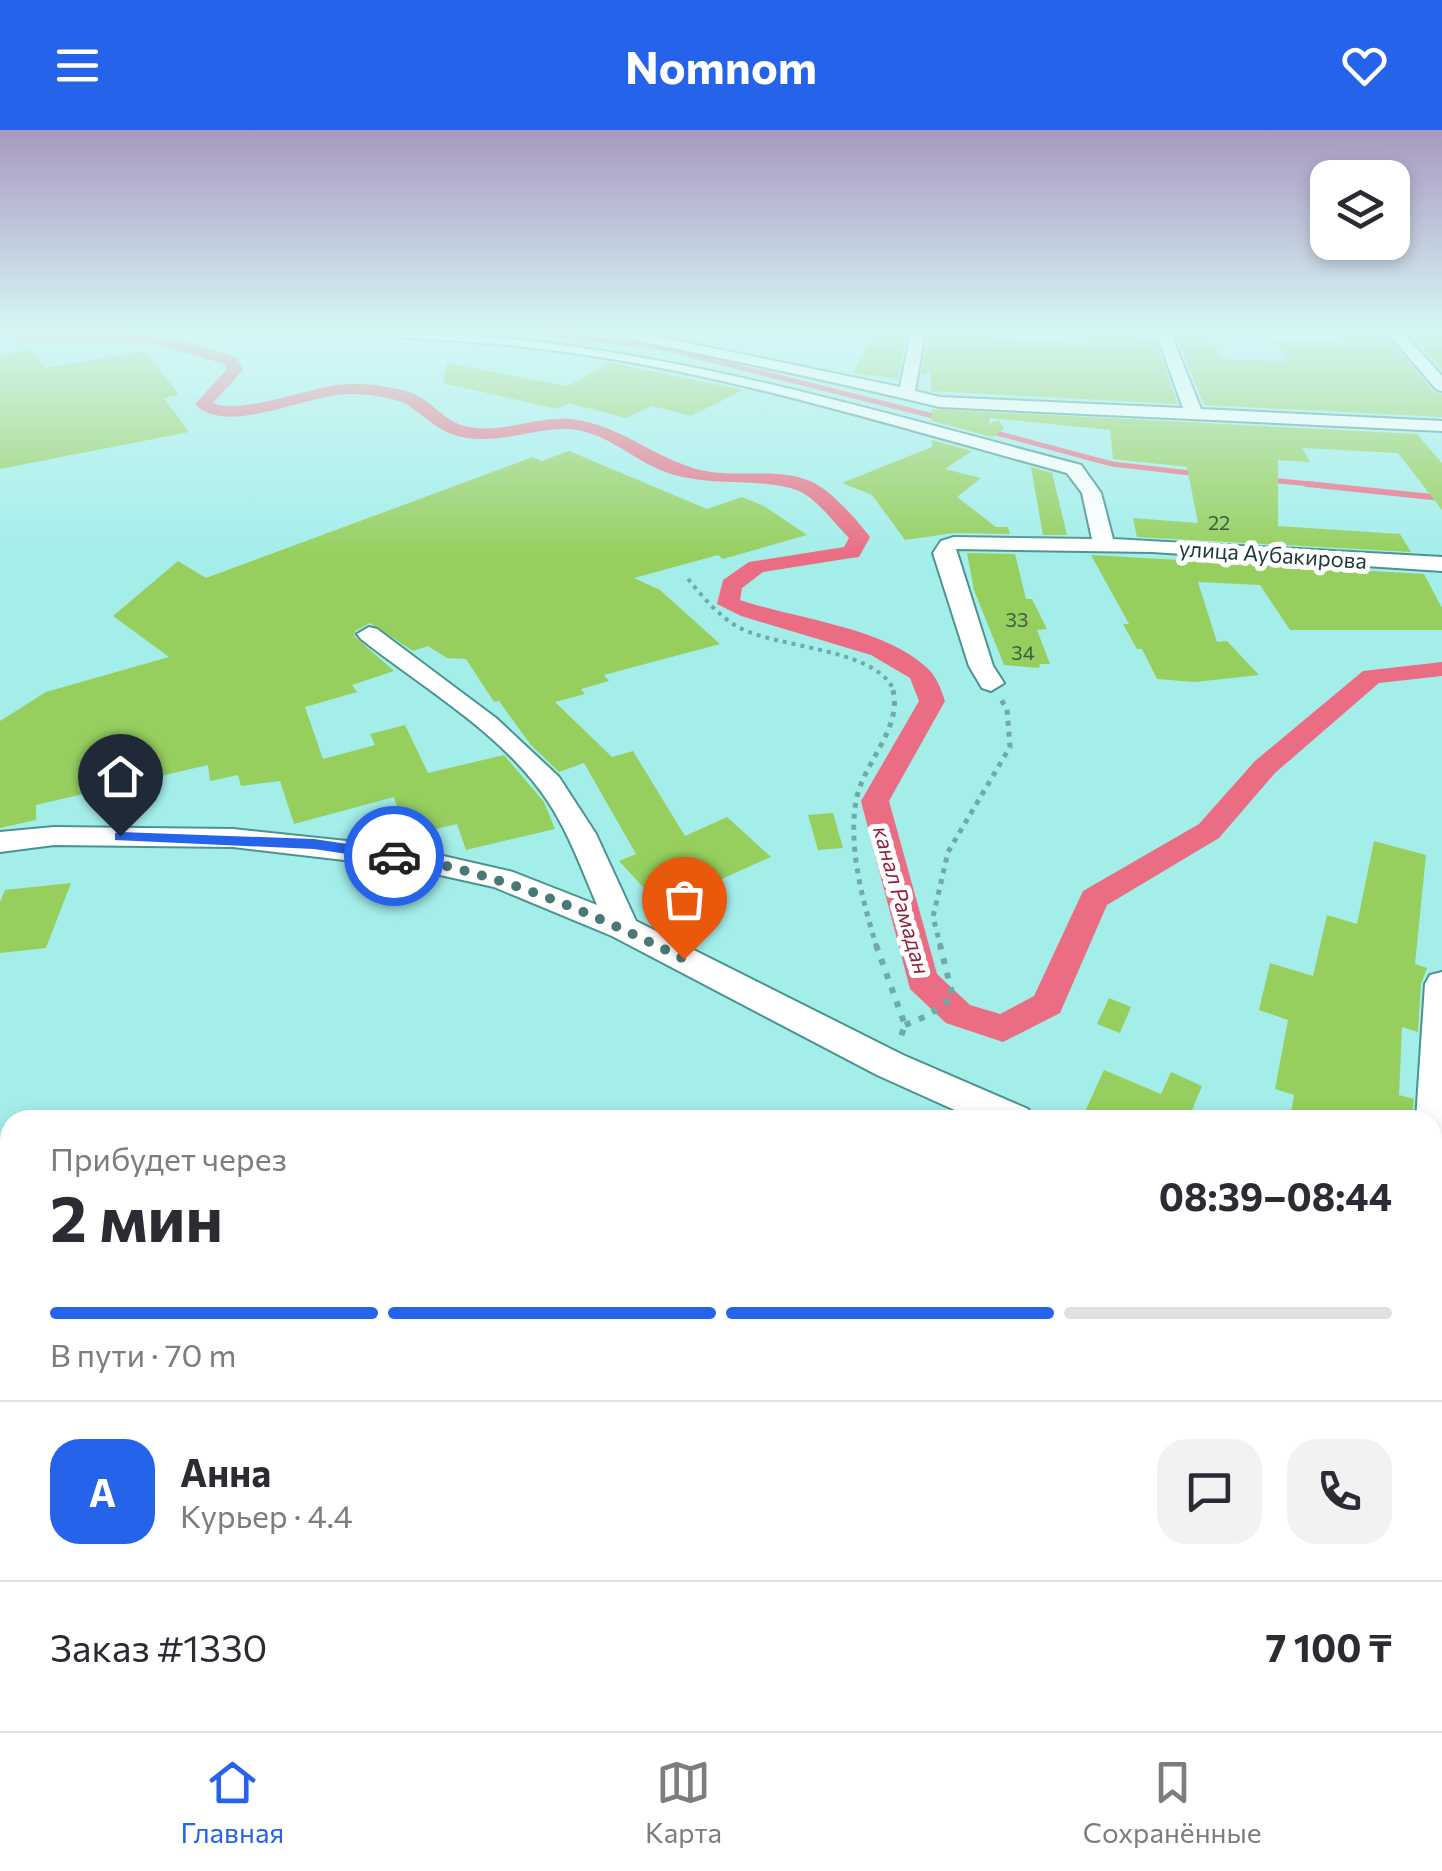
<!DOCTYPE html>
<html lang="ru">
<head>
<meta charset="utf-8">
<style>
  body { margin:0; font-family:Commissioner,sans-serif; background:#f2f2f3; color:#2b2b33; height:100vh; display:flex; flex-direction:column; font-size:38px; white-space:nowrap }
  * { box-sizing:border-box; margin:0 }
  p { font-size:32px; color:#7c7c81 }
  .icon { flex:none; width:55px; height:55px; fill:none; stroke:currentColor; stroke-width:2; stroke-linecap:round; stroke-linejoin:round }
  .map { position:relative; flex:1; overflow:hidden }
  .details { position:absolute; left:0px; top:980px; width:1442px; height:622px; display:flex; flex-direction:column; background:#fff; border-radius:30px 30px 0 0; box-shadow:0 5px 15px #0003 }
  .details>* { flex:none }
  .tools { position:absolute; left:1310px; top:30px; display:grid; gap:20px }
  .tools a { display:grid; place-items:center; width:100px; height:100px; border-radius:20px; background:#fff; box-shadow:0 5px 15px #0003; font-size:50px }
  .pin { position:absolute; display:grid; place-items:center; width:85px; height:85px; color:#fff; margin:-102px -42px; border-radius:50% 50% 50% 0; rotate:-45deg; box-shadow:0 0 10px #0007 }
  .pin .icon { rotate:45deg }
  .courier { position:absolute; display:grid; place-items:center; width:100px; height:100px; margin:-50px; border:8px solid #2563eb; border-radius:50%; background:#fff; color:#222; box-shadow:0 2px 12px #0007 }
  .headline em { font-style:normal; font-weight:700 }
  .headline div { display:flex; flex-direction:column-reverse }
  .headline { display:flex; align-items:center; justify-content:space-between; height:170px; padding:0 50px }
  h1 { font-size:65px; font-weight:700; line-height:75px }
  .bar { display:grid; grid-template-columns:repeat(4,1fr); gap:15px 10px; align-content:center; height:120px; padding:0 50px }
  .bar i { height:12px; border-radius:8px; background:#e1e1e2 }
  .bar .current { background:#2563eb }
  .bar p { grid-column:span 4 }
  .line { display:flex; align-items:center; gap:25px; padding:0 50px; border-top:2px solid #e1e1e2 }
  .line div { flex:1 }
  .round { display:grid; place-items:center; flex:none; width:105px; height:105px; border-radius:30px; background:#f2f2f3 }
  header { display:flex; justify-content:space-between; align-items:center; height:130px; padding:0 50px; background:#2563eb; color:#fff; font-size:45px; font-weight:700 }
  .tab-bar { display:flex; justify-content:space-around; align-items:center; height:140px; border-top:2px solid #e1e1e2; background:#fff; font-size:28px; color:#7c7c81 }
  .tab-bar a { display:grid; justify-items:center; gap:5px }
  .tab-bar .current { color:#2563eb }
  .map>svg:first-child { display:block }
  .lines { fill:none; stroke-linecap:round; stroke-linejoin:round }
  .stream-far1 { stroke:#eb6d83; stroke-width:5 }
  .stream { stroke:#eb6d83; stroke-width:6 }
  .canal { fill:#eb6d83; fill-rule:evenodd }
  .building { fill:#96cf5e }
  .minor-casing { stroke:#4a9390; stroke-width:4 }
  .path-far2 { stroke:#70aaa7; stroke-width:4; stroke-dasharray:4 5; stroke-linecap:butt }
  .path-far1 { stroke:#70aaa7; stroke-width:5; stroke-dasharray:5 6; stroke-linecap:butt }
  .path { stroke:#70aaa7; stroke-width:6; stroke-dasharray:6 9; stroke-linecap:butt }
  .minor { fill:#fff; fill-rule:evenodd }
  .route { fill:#2563eb }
  .done { stroke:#4a7876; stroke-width:10; stroke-dasharray:0 18 }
  .labels { text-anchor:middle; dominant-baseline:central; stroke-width:10; stroke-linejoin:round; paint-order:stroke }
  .number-label { font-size:20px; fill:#395e42 }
  .far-street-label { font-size:22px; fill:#1a3938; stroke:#fff }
  .far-water-label { font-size:22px; font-style:italic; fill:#93213e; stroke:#fff }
</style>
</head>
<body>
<header><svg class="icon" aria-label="menu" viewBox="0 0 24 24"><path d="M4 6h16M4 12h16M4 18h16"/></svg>Nomnom<svg class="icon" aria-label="heart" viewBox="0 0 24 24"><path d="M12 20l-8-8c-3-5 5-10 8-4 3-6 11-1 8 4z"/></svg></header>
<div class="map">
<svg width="1442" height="1601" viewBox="0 0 1442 1601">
  <rect width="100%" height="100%" fill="#a4eeea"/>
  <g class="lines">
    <path class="stream-far1" d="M533,202L659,217L941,288
      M989,301L1112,334L1199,344
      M1269,350L1331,356"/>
    <path class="stream" d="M1307,354L1442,368"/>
    <path class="canal" d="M0,202C83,202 158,197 237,228L243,240L213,273C240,286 312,256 346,254C364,253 397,257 414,264C433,272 444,291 465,296C500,305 535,286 570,289C623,294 659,334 711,342C744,347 786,337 816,354C834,364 858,391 870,407L859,427L851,428L763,442L742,458L740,470C796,489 882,497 926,537C936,545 941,559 945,571L889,671L937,844L970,875L1000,884L1034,866L1083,761L1199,694L1255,631L1363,541L1442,532V546L1379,553L1275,643L1219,708L1107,775L1060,883L1003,912L946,893L910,859L861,671L919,571L910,548L871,525L741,486L717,474L723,450L749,432L844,417L849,408C835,394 817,369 799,361C761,346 708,359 663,341C630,328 604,300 566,299C533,299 501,313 467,308C441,304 428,289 408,275C395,267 364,264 348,264C306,265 225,307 195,274L227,239L224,234L152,213H35L0,206Z"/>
  </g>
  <path class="building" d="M876,202H907L898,249L853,243L868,214L874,215Z
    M928,202L1090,215L1088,202L1155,210L1178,274L931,261V240L921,246Z
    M1175,202L1208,203L1223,229L1288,231L1274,210L1345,213L1340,205L1383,202L1433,261L1442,264V287L1204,275Z
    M1407,202H1442V240Z
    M32,219L45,238L145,221L179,265L164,268L189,302L0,339V225Z
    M447,233L567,256L611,233L743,260L691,286L652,276L626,288L569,273L557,279L443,253Z
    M932,279L1417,304L1442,333V380L1398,323L1302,318L1310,332L1278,330V396L1400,404L1411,422L1137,407L1133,388L1198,393L1187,337L1113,329L1110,300L990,288L989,294L999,290L1004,299L992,307L932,291Z
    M932,310L972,321L945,339L981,348L957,367L996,397H1008L1010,404L954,403L905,410L872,365L842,353L932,317Z
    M569,321L707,379L742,367L764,376L807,405L723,429L718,425L634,448L660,460L720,514L604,545L609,551L581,559L585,564L555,572L612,627L633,621L685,706L727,687L771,727L706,756L717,768L672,788L619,731L636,724L584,633L559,642L531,615L499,571L494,572L466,529L447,528L428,516L413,521L370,493L355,501L354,506L394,541L352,555L357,562L305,577L323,629L375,615L370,604L405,595L428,643L504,625L544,672L555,699L466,720L457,694L406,706L394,667L294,694L280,651L241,656L238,645L210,651L208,635L36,675V690L0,698V591L46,562L169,527L113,486L178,431L206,448L533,327L542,331Z
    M1031,337L1052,343L1067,405H1043Z
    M967,423L1015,424L1026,469H1032L1047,499L1037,500L1050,534H1040L1039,538L1004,535L974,460Z
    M1091,425L1424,444L1442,478V500H1290L1260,455L1198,452L1217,512L1227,511L1259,545L1195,552L1157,549L1142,519H1137L1123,494H1129Z
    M833,683L843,718L818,720L808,685Z
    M1374,711L1426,725L1415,834L1427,838L1421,854L1418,902L1402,897L1399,965L1414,969L1412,990H1290L1294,965L1275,959L1288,890L1259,880L1270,833L1313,846L1327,785L1357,794Z
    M71,753L46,818L0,823V772L5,760Z
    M1109,868L1131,877L1120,903L1097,894Z
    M1104,940L1161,964L1171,942L1202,956L1188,990H1081Z"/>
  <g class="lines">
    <defs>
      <path id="minor" d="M376,202C618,202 849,274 1081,335L1101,363L1113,409L1442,427V441L1152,422L956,419L993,536L1004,553L991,561L982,558L969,536L933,423L941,411L954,407L1092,409L1082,363L1067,343C895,297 720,240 542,219C490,212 436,210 383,206Z
        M606,202H635L900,257L911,202H925L915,261L940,267L1183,278L1156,202H1170L1201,279L1442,291V301L940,277C835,252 723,228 613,206Z
        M1387,202H1402L1442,246V261L1436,259Z
        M369,497L377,499L496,588L559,647L596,704L636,791L903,925L1028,979L1034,990H977L877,945L612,806L494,757L404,737L233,717L54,715L0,722V702L54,697L233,699L404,717L513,742L597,775C582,740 569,703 547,670C502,603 423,558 361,509L357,504Z
        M1442,842V1059L1432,1063V990H1416L1425,854L1430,845Z
        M1432,1146L1442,1150V1262L1432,1258Z"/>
    </defs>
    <use href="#minor" class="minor-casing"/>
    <path class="path-far2" d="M688,449C703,467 719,487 740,498C778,518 871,518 892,557"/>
    <path class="path-far1" d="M877,818C863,772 848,719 856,671C863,631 907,595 891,554
      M941,818L933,787L948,722L1010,617L1007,579L1000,568"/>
    <path class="path" d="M876,815L905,895L900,909
      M905,895L929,885L953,867L940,815"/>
    <use href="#minor" class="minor"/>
  </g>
  <linearGradient id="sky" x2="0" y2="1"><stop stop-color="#a998c0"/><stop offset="0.47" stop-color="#d6f7f6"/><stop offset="1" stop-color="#d6f7f6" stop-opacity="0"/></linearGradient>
  <rect width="1442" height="426" fill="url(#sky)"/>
  <path class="route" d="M120,702L314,709L394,721L402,726L394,731L314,719L115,710V703Z"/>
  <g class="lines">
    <path class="done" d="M394,726C499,742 590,782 684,829"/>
  </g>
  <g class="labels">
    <g class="number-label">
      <text x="1219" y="392">22</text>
      <text x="1017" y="489">33</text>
      <text x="1023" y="522">34</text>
    </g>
    <g class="far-street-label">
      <text transform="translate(1273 424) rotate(4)">улица Аубакирова</text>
    </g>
    <g class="far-water-label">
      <text transform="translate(902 770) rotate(74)">канал Рамадан</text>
    </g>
  </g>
</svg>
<div class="tools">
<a><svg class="icon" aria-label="layers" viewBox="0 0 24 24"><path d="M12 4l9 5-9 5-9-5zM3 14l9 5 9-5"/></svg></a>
</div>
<div class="pin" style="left:684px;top:829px;background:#ea580c"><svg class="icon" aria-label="bag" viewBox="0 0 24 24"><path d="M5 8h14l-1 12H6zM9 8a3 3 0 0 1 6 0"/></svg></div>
<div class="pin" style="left:120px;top:706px;background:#1f2937"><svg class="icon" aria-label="home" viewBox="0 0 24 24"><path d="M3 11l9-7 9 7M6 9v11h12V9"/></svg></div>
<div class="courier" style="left:394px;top:726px"><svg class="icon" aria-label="car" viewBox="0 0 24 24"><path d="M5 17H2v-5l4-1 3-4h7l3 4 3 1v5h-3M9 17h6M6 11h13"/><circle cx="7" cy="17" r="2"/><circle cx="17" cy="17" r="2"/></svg></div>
<section class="details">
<div class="headline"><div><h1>2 мин</h1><p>Прибудет через</p></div><em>08:39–08:44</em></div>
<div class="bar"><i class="current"></i><i class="current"></i><i class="current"></i><i></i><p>В пути · 70 m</p></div>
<div class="line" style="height:180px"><b class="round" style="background:#2563eb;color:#fff">А</b><div><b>Анна</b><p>Курьер · 4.4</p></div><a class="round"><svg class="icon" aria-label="chat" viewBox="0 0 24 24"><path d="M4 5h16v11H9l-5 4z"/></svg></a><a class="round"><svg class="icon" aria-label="phone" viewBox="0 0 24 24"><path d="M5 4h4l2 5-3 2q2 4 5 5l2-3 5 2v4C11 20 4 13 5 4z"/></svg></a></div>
<div class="line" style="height:130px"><div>Заказ #1330</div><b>7 100 ₸</b></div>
</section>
</div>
<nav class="tab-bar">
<a class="current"><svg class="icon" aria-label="home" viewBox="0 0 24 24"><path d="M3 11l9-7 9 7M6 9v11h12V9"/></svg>Главная</a>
<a><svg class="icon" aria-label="map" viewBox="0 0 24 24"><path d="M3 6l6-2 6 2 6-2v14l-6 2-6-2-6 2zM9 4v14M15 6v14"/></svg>Карта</a>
<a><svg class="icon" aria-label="saved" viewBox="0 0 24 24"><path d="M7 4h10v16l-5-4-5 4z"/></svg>Сохранённые</a>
</nav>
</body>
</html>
